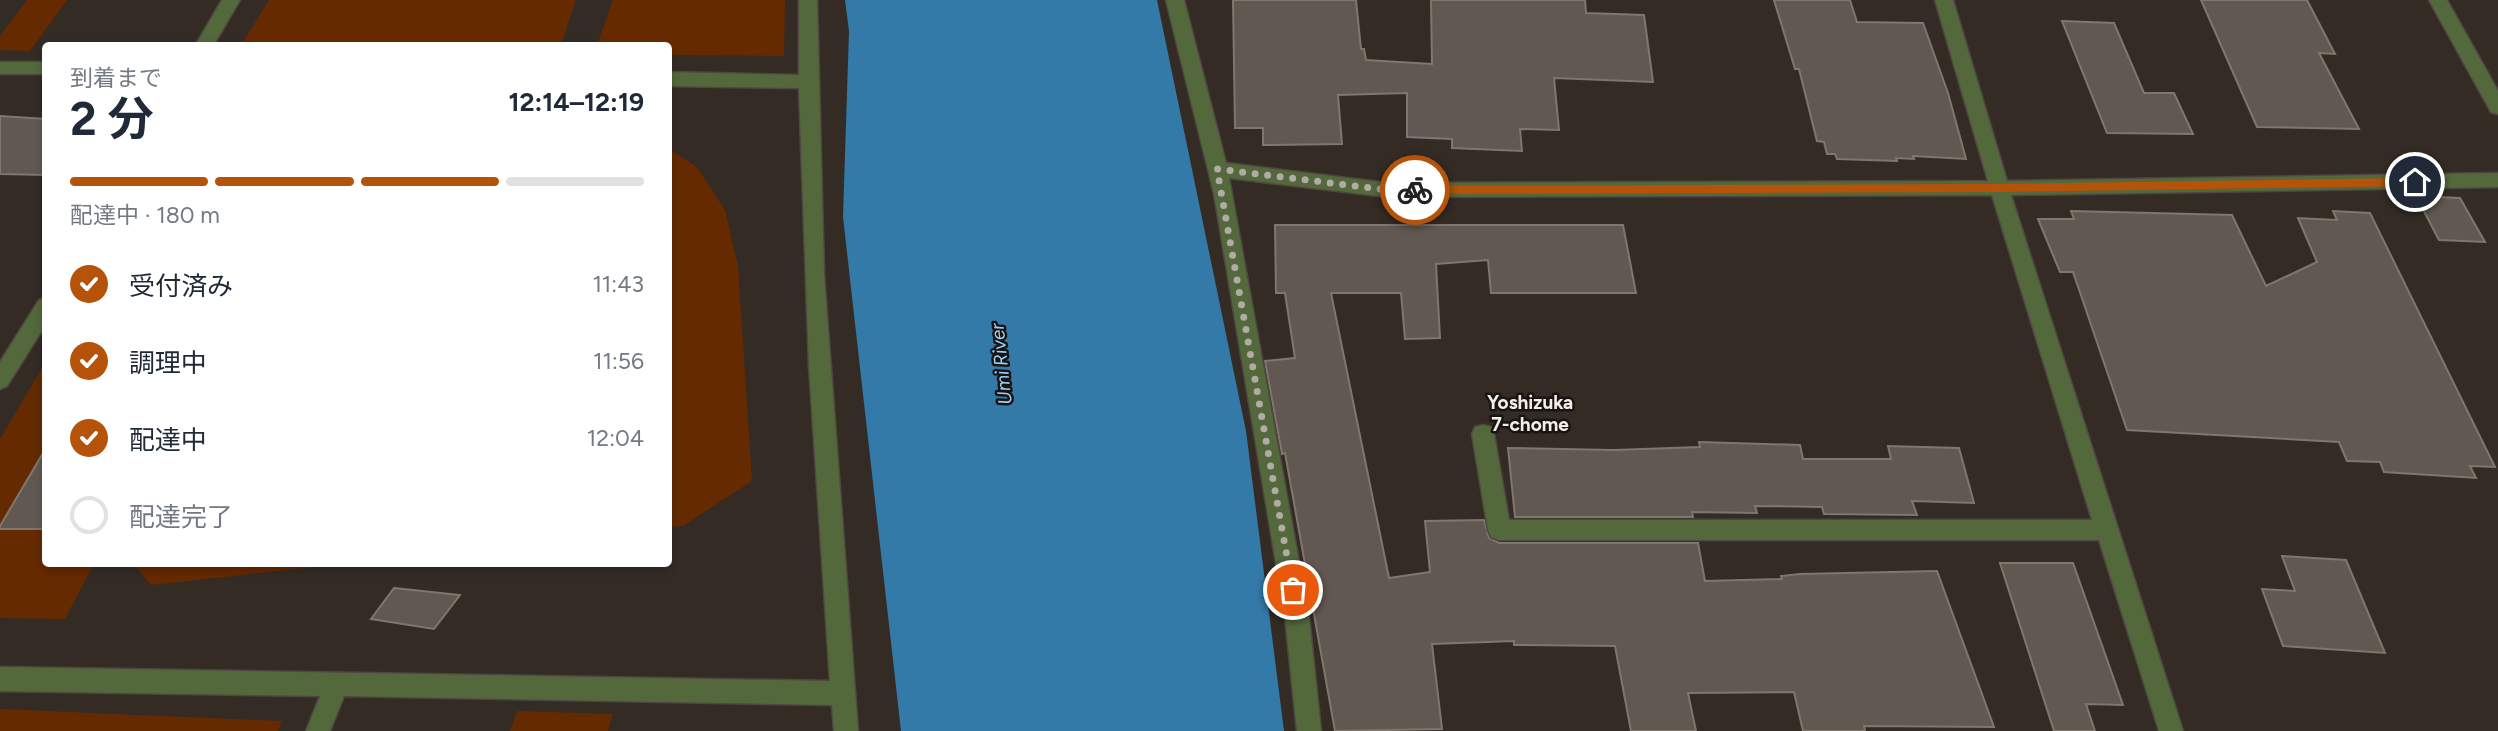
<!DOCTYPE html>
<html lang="ja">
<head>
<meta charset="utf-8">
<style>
  body { margin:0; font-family:Figtree,"Noto Sans JP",sans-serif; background:#f2f2f3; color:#1f2937; height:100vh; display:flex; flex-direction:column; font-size:26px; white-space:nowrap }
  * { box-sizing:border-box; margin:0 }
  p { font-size:23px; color:#747a83 }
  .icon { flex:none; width:38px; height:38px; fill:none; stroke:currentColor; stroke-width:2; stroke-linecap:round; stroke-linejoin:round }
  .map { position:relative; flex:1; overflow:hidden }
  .details { position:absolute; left:42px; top:42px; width:630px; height:525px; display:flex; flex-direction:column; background:#fff; border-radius:7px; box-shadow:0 4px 10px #0003 }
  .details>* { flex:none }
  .pin { position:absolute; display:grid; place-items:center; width:60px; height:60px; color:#fff; margin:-30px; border:4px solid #fff; border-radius:50%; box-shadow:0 2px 7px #0007 }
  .courier { position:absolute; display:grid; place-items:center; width:70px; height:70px; margin:-35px; border:5px solid #b45309; border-radius:50%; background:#fff; color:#222; box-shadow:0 2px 9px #0007 }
  .summary em { font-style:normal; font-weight:700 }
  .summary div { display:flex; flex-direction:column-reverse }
  .summary { display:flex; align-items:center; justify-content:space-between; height:119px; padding:0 28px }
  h1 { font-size:46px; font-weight:700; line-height:52px }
  .bar { display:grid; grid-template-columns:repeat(4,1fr); gap:10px 7px; align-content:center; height:84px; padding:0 28px }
  .bar i { height:9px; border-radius:5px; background:#e0e1e3 }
  .bar .current { background:#b45309 }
  .bar p { grid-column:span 4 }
  ol { padding:0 28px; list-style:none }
  li { display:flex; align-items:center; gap:21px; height:77px }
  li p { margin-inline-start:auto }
  li .icon { padding:7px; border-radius:50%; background:#b45309; color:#fff; stroke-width:4 }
  li:last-child { color:#747a83 }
  li i { width:38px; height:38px; border:4px solid #e0e1e3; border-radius:50% }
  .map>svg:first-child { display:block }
  .green { fill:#652a00 }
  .water { fill:#337aa8 }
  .building { fill:#615951; stroke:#7f766d; stroke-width:2 }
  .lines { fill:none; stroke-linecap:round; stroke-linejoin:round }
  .minor-casing { stroke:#4f4641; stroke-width:3 }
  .minor { fill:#53693c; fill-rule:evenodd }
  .route { fill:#b45309 }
  .done { stroke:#b1aaa5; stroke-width:7; stroke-dasharray:0 12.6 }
  .labels { text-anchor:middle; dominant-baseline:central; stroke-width:5; stroke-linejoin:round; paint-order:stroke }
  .water-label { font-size:19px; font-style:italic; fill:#9ad0f7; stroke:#191412 }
  .neighbourhood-label { font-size:19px; font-weight:bold; fill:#f4eeea; stroke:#191412 }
</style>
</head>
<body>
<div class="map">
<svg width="2498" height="731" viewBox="0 0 2498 731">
  <rect width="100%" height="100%" fill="#342b25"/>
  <path class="green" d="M27,0H67L30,51L0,50V36Z
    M269,0H576L561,45H241Z
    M613,0H785L784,56L669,55L668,46L597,45Z
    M668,148L697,167L725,210L738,266L752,481L683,526L669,527Z
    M45,363L46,564H94L65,619L0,618V439Z
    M134,564H342L151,585Z
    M0,709L282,721L278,731H0Z
    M517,711L613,714L608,731H510Z"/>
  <path class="water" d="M845,0H1157L1246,431L1284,731H901L843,217L849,31Z"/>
  <path class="building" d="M1233,0H1356L1361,49H1364L1366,60L1432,64L1431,0H1585L1586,13L1644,15L1653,82L1554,78L1559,130L1520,129L1522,151L1452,148V139L1407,137V93L1338,95L1342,144L1263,145V128H1235Z
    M1774,0H1850L1857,22L1923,23L1948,93L1966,159L1913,156L1914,159L1896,158L1897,161L1837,159L1835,154H1827L1824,142L1817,141L1799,69H1795Z
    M2201,0H2307L2335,54L2319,53L2359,129L2257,127Z
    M2062,21L2114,23L2144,93H2174L2193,134L2107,133Z
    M0,116L46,119V175L0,174Z
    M2416,196L2460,198L2485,242L2439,240Z
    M2071,211L2232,215L2266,286L2317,262L2298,218L2337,220L2333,211L2370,213L2495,467L2470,466L2476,478L2384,472L2380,462L2347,461L2339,442L2127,430L2073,272H2060L2038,219H2074Z
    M1275,225H1623L1636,293H1491L1488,260L1436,264L1440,338L1405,339L1401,293H1331L1389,578L1430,572L1425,521L1484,520L1489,538L1499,543H1698L1705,581L1782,579L1781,576L1800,574L1937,571L1994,727L1864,726L1865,731H1803L1794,692L1688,693L1696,731H1631L1615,646L1514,645V641L1432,644L1442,729L1335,731L1285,453L1282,454L1265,361L1295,358L1285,293H1276Z
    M1699,442L1800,445L1803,459H1891L1888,446L1959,448L1974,503L1912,501L1917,515L1824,514L1822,507L1755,506L1757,513L1692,512L1693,517H1515L1508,448L1614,450L1700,447Z
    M46,448V529H0V526Z
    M2282,556L2346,560L2385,653L2283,646L2262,589L2295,591Z
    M2000,563H2073L2123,705L2086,704L2095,731H2054Z
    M394,588L460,595L434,629L371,619Z"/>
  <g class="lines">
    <defs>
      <path id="minor" d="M222,0H240L213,46H195Z
        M799,0H817L824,274L858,731H834L832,705L344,696L330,731H306L320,696L0,691V667L830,681L809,366L799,88L668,86V72L799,75Z
        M1166,0H1184L1226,163L1388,183L1988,181L1935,0H1953L2007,181L2498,173V187L2011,195L2183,731H2159L2099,540H1499L1491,537L1488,530L1472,434L1475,427L1483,425L1491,427L1494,434L1509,520H2092L1992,195L1388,197L1229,178L1309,617L1321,731H1297L1285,617L1214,194Z
        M2429,0H2447L2498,91V114L2491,112Z
        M0,62H46V74H0Z
        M46,298V324L7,386L0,389V362L39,300Z"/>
    </defs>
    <use href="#minor" class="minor-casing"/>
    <use href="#minor" class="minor"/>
  </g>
  <path class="route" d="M2415,178L2420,182L2415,186L1999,192L1415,194L1410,190L1415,186L1999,184Z"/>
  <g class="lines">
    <path class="done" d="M1293,590L1217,169L1388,190H1415"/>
  </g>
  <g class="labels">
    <g class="water-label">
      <text transform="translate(1001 364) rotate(-96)">Umi River</text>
    </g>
    <g class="neighbourhood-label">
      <text x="1530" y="402">Yoshizuka<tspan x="1530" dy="22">7-chome</tspan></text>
    </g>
  </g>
</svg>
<div class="pin" style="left:1293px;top:590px;background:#ea580c"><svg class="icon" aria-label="bag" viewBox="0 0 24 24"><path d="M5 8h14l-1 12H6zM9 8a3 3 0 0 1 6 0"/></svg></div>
<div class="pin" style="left:2415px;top:182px;background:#1f2937"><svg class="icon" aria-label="home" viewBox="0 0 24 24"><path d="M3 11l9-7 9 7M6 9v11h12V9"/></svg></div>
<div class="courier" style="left:1415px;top:190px"><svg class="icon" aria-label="bike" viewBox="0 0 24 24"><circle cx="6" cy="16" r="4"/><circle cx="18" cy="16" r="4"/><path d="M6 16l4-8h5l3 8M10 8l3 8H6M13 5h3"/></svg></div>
<section class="details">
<div class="summary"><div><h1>2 分</h1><p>到着まで</p></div><em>12:14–12:19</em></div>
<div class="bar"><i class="current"></i><i class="current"></i><i class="current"></i><i></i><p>配達中 · 180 m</p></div>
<ol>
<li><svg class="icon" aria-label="check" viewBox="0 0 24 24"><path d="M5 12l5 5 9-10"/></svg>受付済み<p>11:43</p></li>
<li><svg class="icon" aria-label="check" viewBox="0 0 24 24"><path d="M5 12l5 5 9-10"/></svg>調理中<p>11:56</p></li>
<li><svg class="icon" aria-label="check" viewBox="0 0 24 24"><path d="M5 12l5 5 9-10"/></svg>配達中<p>12:04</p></li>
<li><i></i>配達完了</li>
</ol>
</section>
</div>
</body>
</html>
